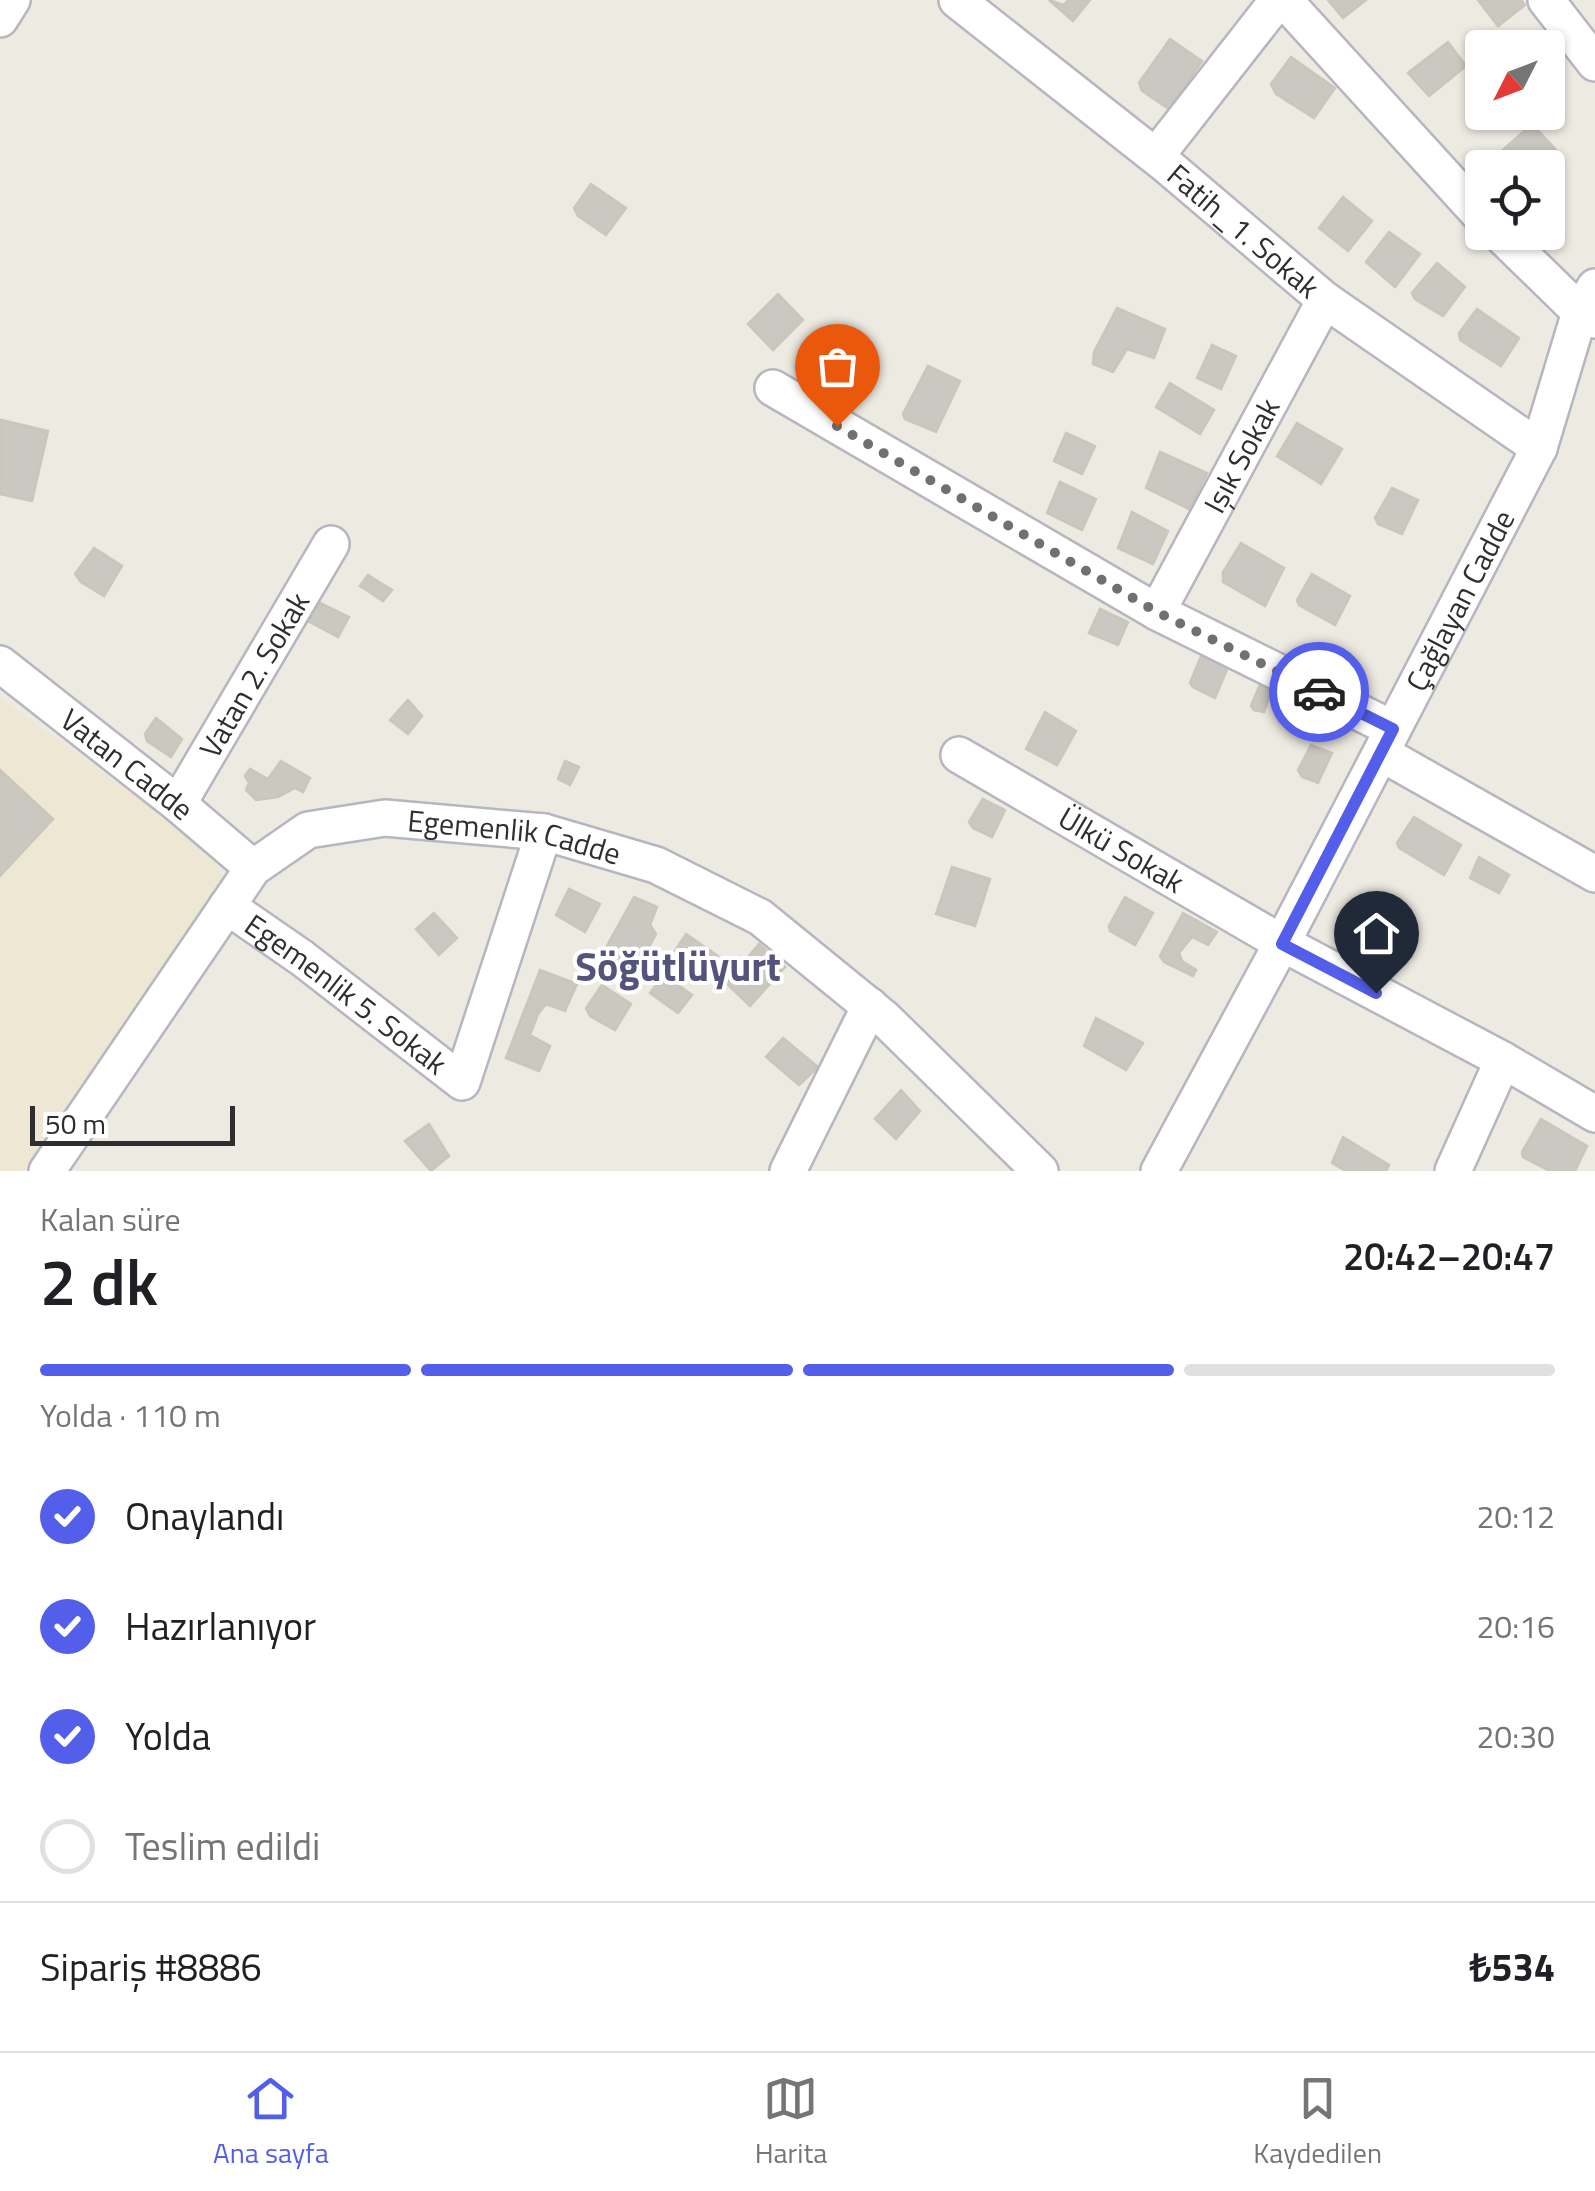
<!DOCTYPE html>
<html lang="tr">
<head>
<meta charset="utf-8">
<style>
  body { margin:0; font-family:"Titillium Web",sans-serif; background:#f2f2f2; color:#202124; height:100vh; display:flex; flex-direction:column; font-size:38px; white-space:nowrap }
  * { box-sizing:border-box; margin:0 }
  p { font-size:32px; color:#757577 }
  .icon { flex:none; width:55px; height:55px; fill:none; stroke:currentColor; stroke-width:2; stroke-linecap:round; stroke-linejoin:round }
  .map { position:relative; height:1171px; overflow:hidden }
  .sheet { display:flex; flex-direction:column; background:#fff; flex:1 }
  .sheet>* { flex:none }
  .needle { width:65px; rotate:228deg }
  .tools { position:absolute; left:1465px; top:30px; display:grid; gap:20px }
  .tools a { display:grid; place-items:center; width:100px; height:100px; border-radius:10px; background:#fff; box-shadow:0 2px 8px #0004; font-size:50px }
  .scale { position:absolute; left:30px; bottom:25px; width:205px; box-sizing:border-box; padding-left:10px; border:5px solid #2e2e2e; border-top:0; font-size:28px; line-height:35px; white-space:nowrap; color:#2e2e2e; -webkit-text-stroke:8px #fff; paint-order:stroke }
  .pin { position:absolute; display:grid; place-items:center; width:85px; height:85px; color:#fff; margin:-102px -42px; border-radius:50% 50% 50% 0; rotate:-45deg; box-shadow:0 0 10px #0007 }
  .pin .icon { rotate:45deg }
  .courier { position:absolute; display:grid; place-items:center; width:100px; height:100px; margin:-50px; border:8px solid #535eea; border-radius:50%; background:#fff; color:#222; box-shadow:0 2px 12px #0007 }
  .summary em { font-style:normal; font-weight:600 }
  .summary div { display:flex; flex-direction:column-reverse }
  .summary { display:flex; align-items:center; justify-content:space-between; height:170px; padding:0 40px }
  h1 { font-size:65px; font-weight:600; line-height:75px }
  .bar { display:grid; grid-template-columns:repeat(4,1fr); gap:15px 10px; align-content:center; height:120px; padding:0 40px }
  .bar i { height:12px; border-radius:8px; background:#e0e0e0 }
  .bar .selected { background:#535eea }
  .bar p { grid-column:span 4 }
  .line { display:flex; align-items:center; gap:25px; padding:0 40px; border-top:2px solid #e0e0e0 }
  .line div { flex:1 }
  ol { padding:0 40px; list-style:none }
  li { display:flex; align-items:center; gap:30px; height:110px }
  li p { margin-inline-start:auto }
  li .icon { padding:10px; border-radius:50%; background:#535eea; color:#fff; stroke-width:4 }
  li:last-child { color:#757577 }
  li i { width:55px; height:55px; border:5px solid #e0e0e0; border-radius:50% }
  .dock { display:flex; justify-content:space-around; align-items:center; height:140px; border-top:2px solid #e0e0e0; background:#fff; font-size:28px; color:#757577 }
  .dock a { display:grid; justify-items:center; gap:5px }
  .dock .selected { color:#535eea }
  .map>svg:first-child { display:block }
  .education { fill:#ede7d4 }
  .building { fill:#cac8c0; stroke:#c9c6bb; stroke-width:2.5 }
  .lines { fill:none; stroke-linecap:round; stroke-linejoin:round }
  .minor-casing { stroke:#b5b6c0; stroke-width:40 }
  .minor { stroke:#fff; stroke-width:35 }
  .done { stroke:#71706d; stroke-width:10; stroke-dasharray:0 18 }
  .route { stroke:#535eea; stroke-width:12 }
  .labels { text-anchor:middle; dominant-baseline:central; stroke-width:8; stroke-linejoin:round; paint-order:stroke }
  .street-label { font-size:30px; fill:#2e2e2e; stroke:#fff }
  .district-label { font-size:40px; font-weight:bold; fill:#52547b; stroke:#fff }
</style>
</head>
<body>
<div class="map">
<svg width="1595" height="1171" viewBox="0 0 1595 1171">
  <rect width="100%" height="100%" fill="#edeae2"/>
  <path class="education" d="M0,698L208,849L224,879L23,1171H0Z"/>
  <path class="building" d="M1049,0L1063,5L1069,0H1090L1073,21Z
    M1328,0H1366L1343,18Z
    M1478,0H1521L1525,5L1498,26Z
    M1170,39L1202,61L1169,109L1142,91L1139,83Z
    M1448,42L1466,66L1429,96L1408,73Z
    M1291,57L1335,88L1314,118L1276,94L1271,84Z
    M1532,124L1558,152L1542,167L1531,154L1516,168H1488L1486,165Z
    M591,184L626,208L606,235L578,216L574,208Z
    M1343,197L1372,221L1348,251L1319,228Z
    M1389,232L1420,254L1395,287L1366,262Z
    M1437,263L1465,287L1443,316L1415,299L1412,293Z
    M778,294L803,320L773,350L748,324Z
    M1117,308L1165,329L1154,358L1127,349L1113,372L1093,364L1094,352Z
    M1477,309L1519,338L1501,366L1460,340L1459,333Z
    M1212,345L1236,356L1221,389L1197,378Z
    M928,366L960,381L936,432L905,419L903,414Z
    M1170,383L1214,410L1200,434L1156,407Z
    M1,420L48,431L32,501L0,494Z
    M1297,423L1342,449L1321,484L1277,456Z
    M1066,433L1095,446L1082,474L1054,461Z
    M1160,452L1207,473L1189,509L1146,488Z
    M1060,482L1096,499L1082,530L1047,513Z
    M1392,488L1418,500L1402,534L1378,524L1375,518Z
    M1132,512L1168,531L1153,564L1118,548Z
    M1241,543L1284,568L1265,606L1223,582V572Z
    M94,548L122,566L104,596L81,582L75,574Z
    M1312,574L1350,596L1335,625L1299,605L1297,600Z
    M368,575L392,590L383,601L360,586Z
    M318,602L349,617L338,637L308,621Z
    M1100,609L1128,622L1118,645L1089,633Z
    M1204,649L1230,662L1215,698L1193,687L1190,683Z
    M1266,670L1277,673L1264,712L1254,710L1251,706Z
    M408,700L422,716L408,734L390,720Z
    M1045,712L1076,731L1057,765L1026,749Z
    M156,718L182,739L171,757L147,741L145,734Z
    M1311,745L1332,753L1318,783L1302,777L1298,770Z
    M281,761L310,778L303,792L295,788L278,797L256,800L246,790L249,783L245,776L250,769L268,779Z
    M565,761L579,767L570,785L558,779Z
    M0,770L53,819L0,876Z
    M983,799L1005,810L992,837L973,828L969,822Z
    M1414,817L1461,845L1444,875L1399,848L1397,843Z
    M1479,857L1509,875L1499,893L1470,878Z
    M952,867L990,879L975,926L936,914Z
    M569,889L600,904L585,932L556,915Z
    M634,897L657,907L650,925L656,934L636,971L606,958L603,953Z
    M1125,897L1153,913L1135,945L1110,931L1109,926Z
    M434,913L457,938L439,955L416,929Z
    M1183,913L1217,932L1208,945L1192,937L1179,953L1182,961L1196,970L1193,976L1164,962L1160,956Z
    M686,934L718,956L706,974L675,951Z
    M759,944L785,967L750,1006L726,983Z
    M540,970L577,984L565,1011L546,1004L538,1014L530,1035L550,1046L539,1071L506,1058Z
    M664,975L692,995L678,1013L650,993Z
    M602,985L631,1004L615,1030L590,1016L586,1008Z
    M1096,1018L1143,1043L1126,1070L1084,1046Z
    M783,1038L818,1067L799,1085L766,1057Z
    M901,1090L920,1111L896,1139L875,1119Z
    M1541,1119L1587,1146L1575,1171H1550L1523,1157L1522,1152Z
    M429,1124L449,1156L431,1171L405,1141Z
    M1343,1137L1389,1165L1386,1171H1346L1332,1163Z"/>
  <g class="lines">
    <defs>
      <g id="minor">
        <path id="s1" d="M957,0L1165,164L1325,300L1539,448"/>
        <path d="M1284,0L1482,217"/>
        <path d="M1546,0L1595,63"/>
        <path d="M0,19L12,0"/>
        <path d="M1156,156L1278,0"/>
        <path d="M1498,232L1580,312L1595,320"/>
        <path d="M773,388L1157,612L1393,729"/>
        <path id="s2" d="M1157,612L1325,300"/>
        <path id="s3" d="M0,664L178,804L253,868"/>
        <path d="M1381,753L1595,874"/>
        <path id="s4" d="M959,755L1282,943L1503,1060L1595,1114"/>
        <path id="s5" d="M178,804L331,544"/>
        <path id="s6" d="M227,906L302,958L462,1082L544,832"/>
        <path id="s7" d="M47,1171L253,868L308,830L385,818L544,832L656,865L760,917L884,1018L1040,1171"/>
        <path d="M788,1171L870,1006"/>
        <path id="s8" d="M1159,1171L1282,943L1539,448L1580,312L1595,287"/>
        <path d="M1453,1171L1503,1060"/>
      </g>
    </defs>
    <use href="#minor" class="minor-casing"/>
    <use href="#minor" class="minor"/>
  </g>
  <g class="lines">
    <path class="done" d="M837,426L1157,612L1319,692"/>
    <path class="route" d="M1319,692L1393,729L1282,944L1376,993"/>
  </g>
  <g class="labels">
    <g class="street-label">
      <text stroke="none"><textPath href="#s1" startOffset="368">Fatih_1. Sokak</textPath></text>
      <text stroke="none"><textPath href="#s2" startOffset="178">Işık Sokak</textPath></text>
      <text stroke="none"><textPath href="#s8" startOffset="645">Çağlayan Cadde</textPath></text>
      <text stroke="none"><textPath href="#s5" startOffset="150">Vatan 2. Sokak</textPath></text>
      <text stroke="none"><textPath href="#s3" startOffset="162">Vatan Cadde</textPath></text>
      <text stroke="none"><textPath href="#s7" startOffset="642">Egemenlik Cadde</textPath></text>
      <text stroke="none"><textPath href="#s4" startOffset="188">Ülkü Sokak</textPath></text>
      <text stroke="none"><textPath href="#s6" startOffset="148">Egemenlik 5. Sokak</textPath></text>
    </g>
    <g class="district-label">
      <text x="678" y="966">Söğütlüyurt</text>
    </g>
  </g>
</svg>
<div class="tools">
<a><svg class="needle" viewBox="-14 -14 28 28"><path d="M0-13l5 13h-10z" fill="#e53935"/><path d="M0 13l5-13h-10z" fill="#757577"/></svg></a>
<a><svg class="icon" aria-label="locate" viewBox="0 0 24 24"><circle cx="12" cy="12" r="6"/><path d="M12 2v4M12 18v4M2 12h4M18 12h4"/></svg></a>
</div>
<div class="scale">50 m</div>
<div class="pin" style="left:837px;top:426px;background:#ea580c"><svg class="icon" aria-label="bag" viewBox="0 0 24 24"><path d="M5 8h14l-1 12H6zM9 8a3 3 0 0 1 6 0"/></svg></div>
<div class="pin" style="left:1376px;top:993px;background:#1f2937"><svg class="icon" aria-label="home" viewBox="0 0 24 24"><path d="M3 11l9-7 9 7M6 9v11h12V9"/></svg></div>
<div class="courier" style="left:1319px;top:692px"><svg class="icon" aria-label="car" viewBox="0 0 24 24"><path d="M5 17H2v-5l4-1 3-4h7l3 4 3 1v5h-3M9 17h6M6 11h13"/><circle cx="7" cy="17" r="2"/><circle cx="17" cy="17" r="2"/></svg></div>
</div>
<section class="sheet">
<div class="summary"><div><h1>2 dk</h1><p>Kalan süre</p></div><em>20:42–20:47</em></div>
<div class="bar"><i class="selected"></i><i class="selected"></i><i class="selected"></i><i></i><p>Yolda · 110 m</p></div>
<ol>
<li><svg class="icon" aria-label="check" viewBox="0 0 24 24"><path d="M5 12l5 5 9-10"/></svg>Onaylandı<p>20:12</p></li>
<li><svg class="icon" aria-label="check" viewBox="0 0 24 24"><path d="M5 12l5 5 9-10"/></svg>Hazırlanıyor<p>20:16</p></li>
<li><svg class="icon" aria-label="check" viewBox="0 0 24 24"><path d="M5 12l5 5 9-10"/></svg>Yolda<p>20:30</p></li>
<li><i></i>Teslim edildi</li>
</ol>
<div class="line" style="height:130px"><div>Sipariş #8886</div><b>₺534</b></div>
</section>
<nav class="dock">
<a class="selected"><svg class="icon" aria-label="home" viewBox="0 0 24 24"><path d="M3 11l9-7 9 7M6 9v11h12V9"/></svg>Ana sayfa</a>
<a><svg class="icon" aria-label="map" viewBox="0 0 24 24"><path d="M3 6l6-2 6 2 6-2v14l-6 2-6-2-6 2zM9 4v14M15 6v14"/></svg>Harita</a>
<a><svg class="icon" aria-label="saved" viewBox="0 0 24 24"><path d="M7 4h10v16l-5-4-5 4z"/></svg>Kaydedilen</a>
</nav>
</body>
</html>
